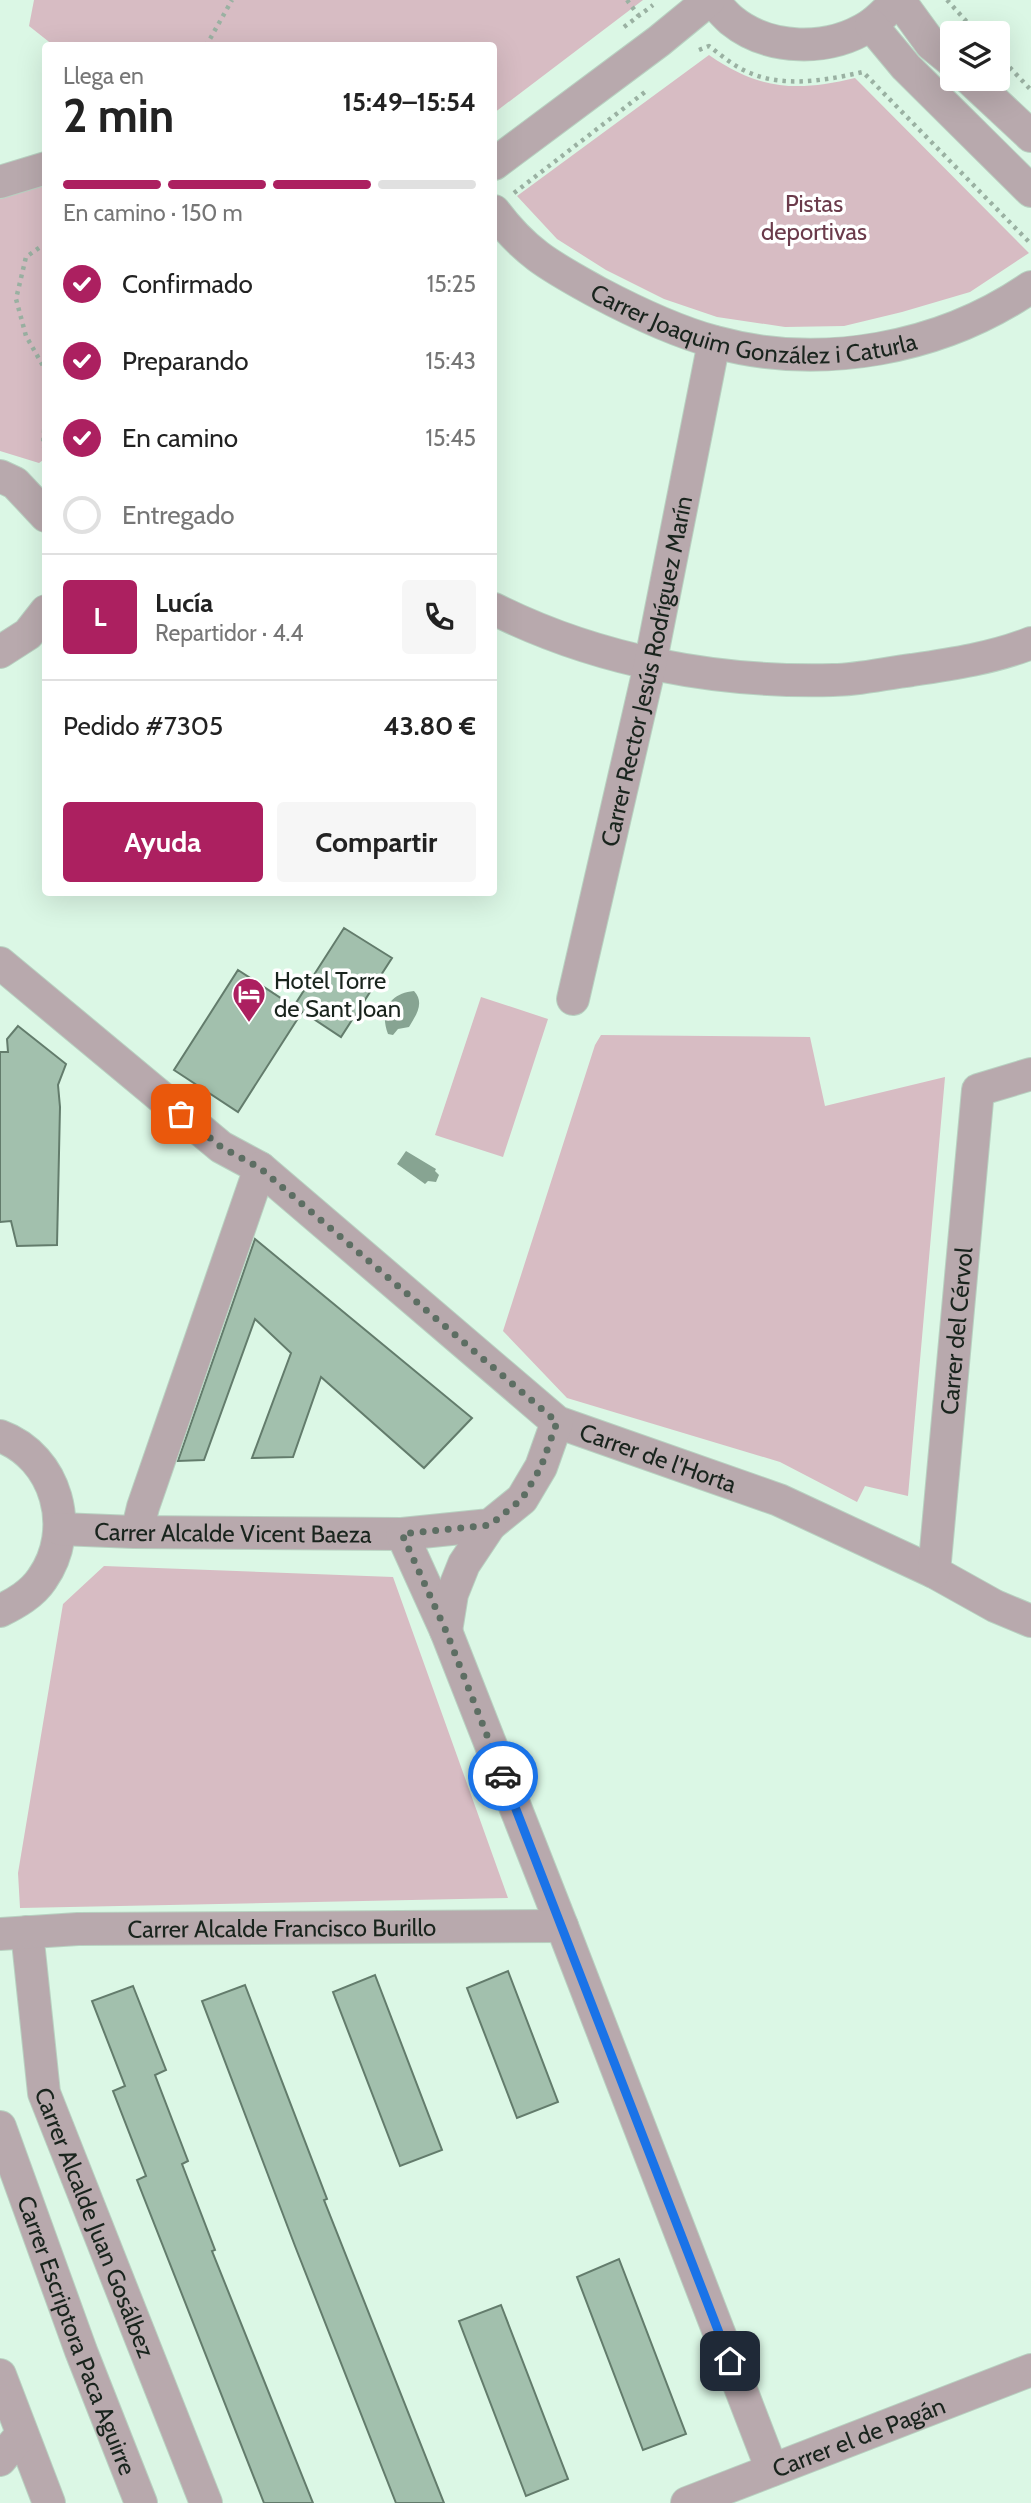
<!DOCTYPE html>
<html lang="es">
<head>
<meta charset="utf-8">
<style>
  body { margin:0; font-family:Cabin,sans-serif; background:#f6f6f6; color:#222; height:100vh; display:flex; flex-direction:column; font-size:26px; white-space:nowrap }
  * { box-sizing:border-box; margin:0 }
  p { font-size:23px; color:#767676 }
  .icon { flex:none; width:38px; height:38px; fill:none; stroke:currentColor; stroke-width:2; stroke-linecap:round; stroke-linejoin:round }
  .map { position:relative; flex:1; overflow:hidden }
  .panel { position:absolute; left:42px; top:42px; width:455px; height:854px; display:flex; flex-direction:column; background:#fff; border-radius:7px; box-shadow:0 7px 28px #0002 }
  .panel>* { flex:none }
  .controls { position:absolute; left:940px; top:21px; display:grid; gap:14px }
  .controls a { display:grid; place-items:center; width:70px; height:70px; border-radius:7px; background:#fff; box-shadow:0 7px 28px #0002; font-size:35px }
  .pin { position:absolute; display:grid; place-items:center; width:60px; height:60px; color:#fff; margin:-30px; border-radius:14px; box-shadow:0 4px 10px #0006 }
  .courier { position:absolute; display:grid; place-items:center; width:70px; height:70px; margin:-35px; border:5px solid #1a73e8; border-radius:50%; background:#fff; color:#222; box-shadow:0 2px 9px #0007 }
  .headline em { font-style:normal; font-weight:800 }
  .headline div { display:flex; flex-direction:column-reverse }
  .headline { display:flex; align-items:center; justify-content:space-between; height:119px; padding:0 21px }
  h1 { font-size:46px; font-weight:800; line-height:52px }
  .bar { display:grid; grid-template-columns:repeat(4,1fr); gap:10px 7px; align-content:center; height:84px; padding:0 21px }
  .bar i { height:9px; border-radius:5px; background:#e0e0e0 }
  .bar .selected { background:#ac2060 }
  .bar p { grid-column:span 4 }
  .line { display:flex; align-items:center; gap:18px; padding:0 21px; border-top:2px solid #e0e0e0 }
  .line div { flex:1 }
  .round { display:grid; place-items:center; flex:none; width:74px; height:74px; border-radius:7px; background:#f6f6f6 }
  ol { padding:0 21px; list-style:none }
  li { display:flex; align-items:center; gap:21px; height:77px }
  li p { margin-inline-start:auto }
  li .icon { padding:7px; border-radius:50%; background:#ac2060; color:#fff; stroke-width:4 }
  li:last-child { color:#767676 }
  li i { width:38px; height:38px; border:4px solid #e0e0e0; border-radius:50% }
  .action { display:flex; gap:14px; margin-top:auto; padding:14px 21px }
  .action a { flex:1; height:80px; border-radius:7px; background:#ac2060; color:#fff; font-size:28px; font-weight:800; line-height:80px; text-align:center }
  .action a+a { background:#f6f6f6; color:#222 }
  .map>svg:first-child { display:block }
  .green { fill:#d7bcc3 }
  .water { fill:#87a492 }
  .building { fill:#a2c0ad; stroke:#637c6c; stroke-width:2 }
  .lines { fill:none; stroke-linecap:round; stroke-linejoin:round }
  .minor-casing { stroke:#b8d1c1; stroke-width:34 }
  .path { stroke:#9ab1a2; stroke-width:4.5; stroke-dasharray:3.5 5; stroke-linecap:butt }
  .minor { stroke:#b8a9ad; stroke-width:32 }
  .done { stroke:#5d6e63; stroke-width:7; stroke-dasharray:0 12.6 }
  .route { stroke:#1a73e8; stroke-width:9 }
  .labels { text-anchor:middle; dominant-baseline:central; stroke-width:7; stroke-linejoin:round; paint-order:stroke }
  .park-label { font-size:24px; fill:#6b3b4b; stroke:#fff }
  .street-label { font-size:24px; fill:#19241d; stroke:#fff }
  .poi-label { font-size:24px; fill:#19241d; stroke:#fff; text-anchor:start }
</style>
</head>
<body>
<div class="map">
<svg width="1031" height="2503" viewBox="0 0 1031 2503">
  <rect width="100%" height="100%" fill="#dbf7e5"/>
  <path class="green" d="M34,0H643L494,113V46L53,45L29,26Z
    M709,55C759,90 797,92 855,78L1029,253L970,292L902,312L844,326L785,327L717,317L664,299L606,270L557,239L517,196Z
    M45,185L46,458L39,463L0,451V199Z
    M481,997L548,1019L503,1157L435,1135Z
    M601,1035L810,1037L825,1106L945,1077L908,1496L865,1486L857,1502L780,1462L567,1398L503,1331L595,1045Z
    M104,1566L393,1577L508,1898L20,1908L18,1873L63,1604Z"/>
  <path class="water" d="M414,991C425,1003 416,1015 409,1027L398,1029L393,1035L388,1034C379,1011 390,993 414,991Z
    M406,1151L436,1169L435,1171L439,1175L436,1182L428,1181L425,1184L397,1164Z"/>
  <path class="building" d="M344,928L392,958L341,1037L294,1006Z
    M238,970L302,1012L238,1112L174,1070Z
    M18,1026L66,1064L58,1085L60,1107L57,1245L17,1246L11,1221L0,1222V1052H8L7,1039Z
    M255,1239L472,1418L424,1468L321,1377L293,1457L252,1458L291,1353L255,1319L204,1460L178,1461Z
    M508,1971L558,2102L517,2118L467,1988Z
    M375,1975L442,2150L400,2166L333,1992Z
    M245,1985L327,2199L324,2200L444,2503H396L295,2246L202,2001Z
    M133,1986L166,2070L155,2075L188,2161L182,2164L215,2250L212,2251L313,2503H264L137,2180L146,2176L113,2091L125,2086L92,2001Z
    M619,2259L686,2434L643,2450L577,2277Z
    M501,2305L568,2479L526,2496L459,2321Z"/>
  <g class="lines">
    <defs>
      <g id="minor">
        <path d="M711,0C718,6 724,14 731,20C769,51 828,52 869,26C880,19 889,8 898,0"/>
        <path d="M899,0L931,44L952,61"/>
        <path d="M871,25L906,67L1031,191"/>
        <path d="M970,79L1031,136"/>
        <path d="M494,164L659,41L709,0"/>
        <path d="M0,182L46,168"/>
        <path id="s1" d="M494,211C526,254 552,267 597,292C631,310 678,332 715,342C821,371 941,349 1031,287"/>
        <path d="M0,476L15,483L46,516"/>
        <path d="M494,609C598,661 717,683 833,680C859,680 886,673 912,670C953,664 993,658 1031,643"/>
        <path d="M0,652L28,634L46,611"/>
        <path id="s2" d="M0,963L221,1147L260,1168L557,1422L779,1500L934,1572L995,1606L1031,1621"/>
        <path id="s3" d="M573,999L650,665L714,342"/>
        <path d="M0,1436C57,1457 77,1530 42,1579C32,1594 16,1603 0,1611"/>
        <path id="s4" d="M60,1529L134,1532L402,1534L490,1525L522,1499L541,1467L557,1422"/>
        <path d="M137,1532L143,1507L260,1168"/>
        <path d="M402,1534L446,1631L562,1926L772,2470"/>
        <path id="s5" d="M934,1572L978,1090L1031,1074"/>
        <path d="M446,1631L452,1594L464,1564L490,1525"/>
        <path id="s6" d="M27,1932L44,2093L206,2503"/>
        <path id="s7" d="M0,1934L78,1929L562,1926"/>
        <path id="s8" d="M0,2127L81,2351L141,2503"/>
        <path d="M0,2375L49,2503"/>
        <path d="M0,2460L22,2434"/>
        <path id="s9" d="M687,2503L1031,2370"/>
      </g>
    </defs>
    <use href="#minor" class="minor-casing"/>
    <path class="path" d="M627,0L639,16
      M947,0L977,33
      M624,27L653,5
      M206,46L232,0
      M699,50L709,46C722,56 735,67 750,73C785,88 827,80 863,72L1031,244
      M998,55L1031,90
      M514,193L645,92
      M46,243L26,257L16,299L26,336L46,371
      M46,404L43,446L46,449"/>
    <use href="#minor" class="minor"/>
  </g>
  <g class="lines">
    <path class="done" d="M181,1114L221,1147L260,1168L557,1422L541,1467L522,1499L490,1525L402,1534L446,1631L503,1776"/>
    <path class="route" d="M503,1776L730,2361"/>
  </g>
  <defs>
    <symbol id="hotel-pin" viewBox="-11 -11 22 30"><path d="M0 17L-7.5 6A9.5 9.5 0 1 1 7.5 6Z" fill="#ac2060" stroke="#fff"/><path d="M-6-4.5h1.5V1H6V5H4.5V3h-9V5H-6ZM-4 0a1.8 1.8 0 1 1 3.6 0ZM.5 0V-2.5h3Q6-2.5 6 0Z" fill="#fff"/></symbol>
  </defs>
  <g fill-rule="evenodd">
    <use href="#hotel-pin" x="230" y="975" width="38" height="52"/>
  </g>
  <g class="labels">
    <g class="park-label">
      <text x="814" y="203">Pistas<tspan x="814" dy="28">deportivas</tspan></text>
    </g>
    <g class="street-label">
      <text stroke="none"><textPath href="#s1" startOffset="296">Carrer Joaquim González i Caturla</textPath></text>
      <text stroke="none"><textPath href="#s3" startOffset="336">Carrer Rector Jesús Rodríguez Marín</textPath></text>
      <text stroke="none"><textPath href="#s5" startOffset="242">Carrer del Cérvol</textPath></text>
      <text stroke="none"><textPath href="#s2" startOffset="830">Carrer de l'Horta</textPath></text>
      <text stroke="none"><textPath href="#s4" startOffset="173">Carrer Alcalde Vicent Baeza</textPath></text>
      <text stroke="none"><textPath href="#s7" startOffset="282">Carrer Alcalde Francisco Burillo</textPath></text>
      <text stroke="none"><textPath href="#s6" startOffset="301">Carrer Alcalde Juan Gosálbez</textPath></text>
      <text stroke="none"><textPath href="#s8" startOffset="222">Carrer Escriptora Paca Aguirre</textPath></text>
      <text stroke="none"><textPath href="#s9" startOffset="184">Carrer el de Pagán</textPath></text>
    </g>
    <g class="poi-label">
      <text x="274" y="980">Hotel Torre<tspan x="274" dy="28">de Sant Joan</tspan></text>
    </g>
  </g>
</svg>
<div class="controls">
<a><svg class="icon" aria-label="layers" viewBox="0 0 24 24"><path d="M12 4l9 5-9 5-9-5zM3 14l9 5 9-5"/></svg></a>
</div>
<div class="pin" style="left:181px;top:1114px;background:#ea580c"><svg class="icon" aria-label="bag" viewBox="0 0 24 24"><path d="M5 8h14l-1 12H6zM9 8a3 3 0 0 1 6 0"/></svg></div>
<div class="pin" style="left:730px;top:2361px;background:#1f2937"><svg class="icon" aria-label="home" viewBox="0 0 24 24"><path d="M3 11l9-7 9 7M6 9v11h12V9"/></svg></div>
<div class="courier" style="left:503px;top:1776px"><svg class="icon" aria-label="car" viewBox="0 0 24 24"><path d="M5 17H2v-5l4-1 3-4h7l3 4 3 1v5h-3M9 17h6M6 11h13"/><circle cx="7" cy="17" r="2"/><circle cx="17" cy="17" r="2"/></svg></div>
<section class="panel">
<div class="headline"><div><h1>2 min</h1><p>Llega en</p></div><em>15:49–15:54</em></div>
<div class="bar"><i class="selected"></i><i class="selected"></i><i class="selected"></i><i></i><p>En camino · 150 m</p></div>
<ol>
<li><svg class="icon" aria-label="check" viewBox="0 0 24 24"><path d="M5 12l5 5 9-10"/></svg>Confirmado<p>15:25</p></li>
<li><svg class="icon" aria-label="check" viewBox="0 0 24 24"><path d="M5 12l5 5 9-10"/></svg>Preparando<p>15:43</p></li>
<li><svg class="icon" aria-label="check" viewBox="0 0 24 24"><path d="M5 12l5 5 9-10"/></svg>En camino<p>15:45</p></li>
<li><i></i>Entregado</li>
</ol>
<div class="line" style="height:126px"><b class="round" style="background:#ac2060;color:#fff">L</b><div><b>Lucía</b><p>Repartidor · 4.4</p></div><a class="round"><svg class="icon" aria-label="phone" viewBox="0 0 24 24"><path d="M5 4h4l2 5-3 2q2 4 5 5l2-3 5 2v4C11 20 4 13 5 4z"/></svg></a></div>
<div class="line" style="height:91px"><div>Pedido #7305</div><b>43.80 €</b></div>
<div class="action"><a>Ayuda</a><a>Compartir</a></div>
</section>
</div>
</body>
</html>
